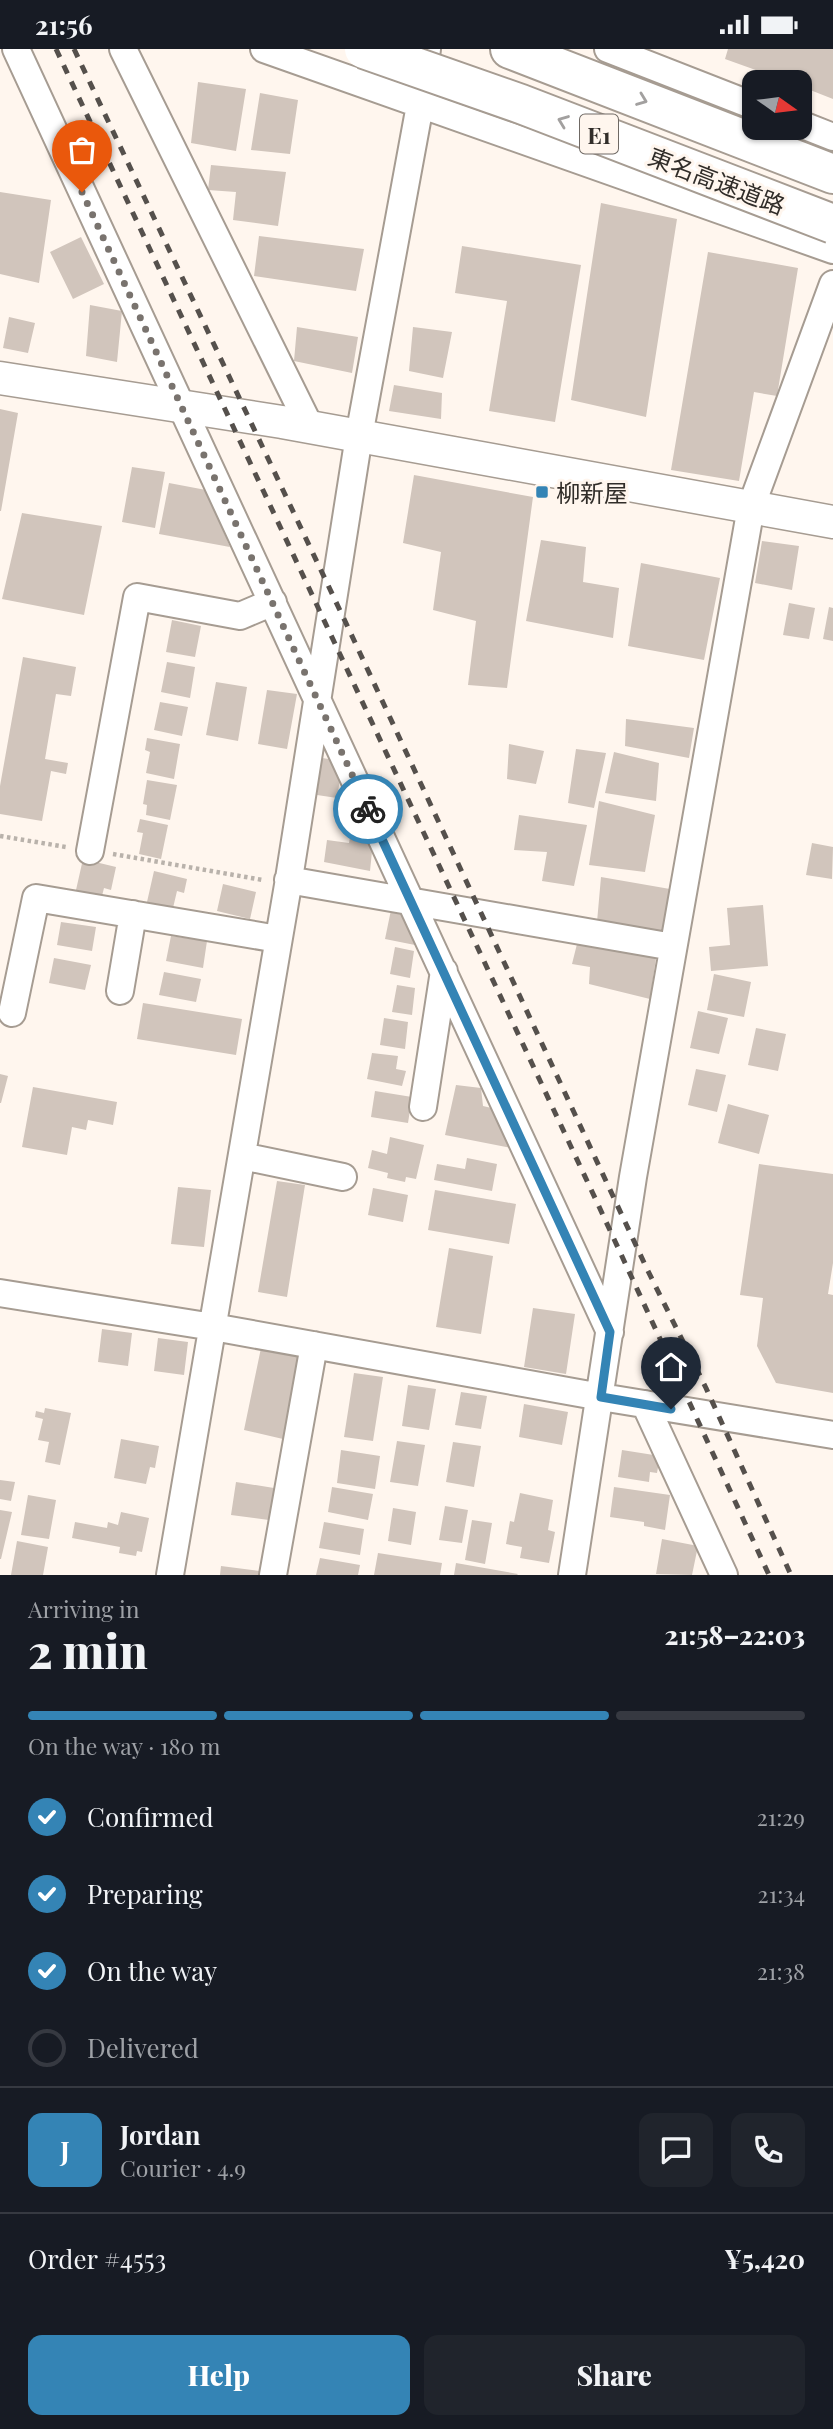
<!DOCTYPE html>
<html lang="en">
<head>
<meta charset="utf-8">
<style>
  body { margin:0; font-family:"Playfair Display","Noto Sans JP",serif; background:#20242c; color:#f1f3f6; height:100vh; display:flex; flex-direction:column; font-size:26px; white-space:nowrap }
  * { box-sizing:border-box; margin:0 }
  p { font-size:23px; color:#9ea1a6 }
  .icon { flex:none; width:38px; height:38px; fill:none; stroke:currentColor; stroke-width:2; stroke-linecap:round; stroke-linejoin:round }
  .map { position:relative; height:1526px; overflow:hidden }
  .side { display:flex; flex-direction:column; background:#171b24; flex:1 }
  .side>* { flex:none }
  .needle { width:46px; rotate:104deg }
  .fabs { position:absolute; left:742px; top:21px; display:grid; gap:14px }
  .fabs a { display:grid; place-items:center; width:70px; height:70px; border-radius:14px; background:#171b24; box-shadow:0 2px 5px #0004; font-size:35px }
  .pin { position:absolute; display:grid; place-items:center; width:60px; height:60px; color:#fff; margin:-72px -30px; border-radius:50% 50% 50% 0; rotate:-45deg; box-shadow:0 0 7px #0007 }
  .pin .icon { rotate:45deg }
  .courier { position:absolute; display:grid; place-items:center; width:70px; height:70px; margin:-35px; border:5px solid #3484b5; border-radius:50%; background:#fff; color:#222; box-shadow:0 2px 9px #0007 }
  .overview em { font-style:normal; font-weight:800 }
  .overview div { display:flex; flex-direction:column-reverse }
  .overview { display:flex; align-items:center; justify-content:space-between; height:119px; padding:0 28px }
  h1 { font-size:46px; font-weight:800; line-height:52px }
  .bar { display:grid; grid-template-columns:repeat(4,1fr); gap:10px 7px; align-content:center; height:84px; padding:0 28px }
  .bar i { height:9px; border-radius:5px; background:#363941 }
  .bar .on { background:#3484b5 }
  .bar p { grid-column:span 4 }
  .line { display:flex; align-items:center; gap:18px; padding:0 28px; border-top:2px solid #363941 }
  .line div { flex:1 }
  .round { display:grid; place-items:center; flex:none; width:74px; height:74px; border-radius:14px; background:#20242c }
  ol { padding:0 28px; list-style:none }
  li { display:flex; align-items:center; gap:21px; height:77px }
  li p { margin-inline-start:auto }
  li .icon { padding:7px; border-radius:50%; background:#3484b5; color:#fff; stroke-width:4 }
  li:last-child { color:#9ea1a6 }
  li i { width:38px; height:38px; border:4px solid #363941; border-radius:50% }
  .button { display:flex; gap:14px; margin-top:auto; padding:14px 28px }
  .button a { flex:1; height:80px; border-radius:14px; background:#3484b5; color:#fff; font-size:28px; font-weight:800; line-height:80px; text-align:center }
  .button a+a { background:#20242c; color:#f1f3f6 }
  .status { display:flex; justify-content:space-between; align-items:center; height:49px; padding:0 35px; background:#171b24; direction:ltr }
  .status svg { height:19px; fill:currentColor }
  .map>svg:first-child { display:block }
  .building { fill:#d1c5bc }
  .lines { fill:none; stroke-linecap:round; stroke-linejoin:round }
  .minor-casing { stroke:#a69c92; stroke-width:30 }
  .tertiary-casing { stroke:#a69c92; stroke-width:35 }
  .motorway-casing { stroke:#a69c92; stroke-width:42 }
  .path { stroke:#b9b2ab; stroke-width:4.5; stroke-dasharray:3.5 3.5; stroke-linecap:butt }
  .minor { stroke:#fff; stroke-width:26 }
  .tertiary { stroke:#fff; stroke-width:32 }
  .motorway { stroke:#fff; stroke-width:38 }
  .rail { stroke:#55504c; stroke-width:5; stroke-dasharray:9 9; stroke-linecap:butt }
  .motorway-bridge-casing { stroke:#a69c92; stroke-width:42; stroke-linecap:butt }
  .motorway-bridge { stroke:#fff; stroke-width:38 }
  .oneway { stroke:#a2a09f }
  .done { stroke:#79736e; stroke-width:7; stroke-dasharray:0 12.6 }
  .route { stroke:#3484b5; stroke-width:9 }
  .poi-dot { fill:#3484b5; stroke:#fff6ee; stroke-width:2.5 }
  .labels { text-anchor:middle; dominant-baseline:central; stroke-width:6; stroke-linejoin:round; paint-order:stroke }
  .shield { fill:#fff6ee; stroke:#6f6964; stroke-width:2 }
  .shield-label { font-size:23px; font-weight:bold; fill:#312d29 }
  .street-label { font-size:24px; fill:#312d29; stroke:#fff6ee }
  .poi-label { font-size:24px; fill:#312d29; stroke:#fff6ee; text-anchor:start }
</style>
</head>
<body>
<div class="status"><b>21:56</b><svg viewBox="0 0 49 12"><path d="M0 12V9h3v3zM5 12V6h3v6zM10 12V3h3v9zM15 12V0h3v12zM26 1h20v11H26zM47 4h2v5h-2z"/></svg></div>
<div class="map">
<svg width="833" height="1526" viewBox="0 0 833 1526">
  <rect width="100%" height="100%" fill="#fff6ee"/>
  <path class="building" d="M728,0H833V50L800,37V33H789L725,10Z
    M198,33L246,40L236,102L191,94Z
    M260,44L298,51L290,105L251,101Z
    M211,116L286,123L278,177L233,171L236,143L208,141Z
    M0,143L51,151L39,234L0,225Z
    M601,154L677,170L646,368L571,351Z
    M259,187L364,200L356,242L254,227Z
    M81,188L104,235L73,250L50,203Z
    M462,197L581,216L555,373L489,362L507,252L455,244Z
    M708,203L798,219L777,347L754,343L739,432L671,421Z
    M90,256L122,262L117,313L86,307Z
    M9,268L35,274L28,304L3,299Z
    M297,278L358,288L352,324L294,312Z
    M413,278L452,283L443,329L409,322Z
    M394,336L442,344L441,370L389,362Z
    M0,360L18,364L1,462H0Z
    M132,418L165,423L155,479L122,473Z
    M414,426L533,448L507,639L468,636L476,572L433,561L441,503L403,494Z
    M169,434L206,441L230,498L159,485Z
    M22,464L102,477L84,566L2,550Z
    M541,491L586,498L583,533L619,539L613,589L526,572Z
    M762,492L799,497L792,541L755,534Z
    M641,514L720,529L704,611L628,597Z
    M789,554L815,559L809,590L783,586Z
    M829,558L833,559V592L823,590Z
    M172,571L201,577L195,608L166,603Z
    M23,608L76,618L71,647L56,645L45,710L68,714L66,725L51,722L42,772L0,765V737Z
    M167,613L195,618L190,649L161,643Z
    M216,633L247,638L238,692L206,686Z
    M267,641L297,645L287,700L258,695Z
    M160,653L188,658L182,687L154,681Z
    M626,670L694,679L689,709L625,697Z
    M147,689L180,695L174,730L146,724L150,703L145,701Z
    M509,695L544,702L536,735L507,730Z
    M576,700L606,704L594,759L568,754Z
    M614,703L659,714L656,752L605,744Z
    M322,709L343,712L337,749L317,746Z
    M147,731L177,736L170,771L146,766L147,756L143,755Z
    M599,752L655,766L645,823L589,816Z
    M519,766L587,776L574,837L542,832L547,803L514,801Z
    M140,770L168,776L161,810L139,805L143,784L137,783Z
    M350,788L373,793L370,822L324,813L327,791L349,794Z
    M812,794L833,798L832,830L806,826Z
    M83,810L116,818L111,841L104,839L102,847L76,841Z
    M154,822L187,830L184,844L177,842L173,859L147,853Z
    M601,828L670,840L665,883L597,873Z
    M223,835L256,843L250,870L217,862Z
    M763,856L768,917L711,922L709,898L730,896L727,859Z
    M391,861L412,866L418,879L415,896L385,890Z
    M61,873L96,878L92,902L57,896Z
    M171,887L207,892L203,919L166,912Z
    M577,895L656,909L650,950L589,935L590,918L572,915Z
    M395,898L414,902L410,929L390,925Z
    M54,909L91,916L85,941L49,934Z
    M164,923L201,930L196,953L159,946Z
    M714,925L751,933L744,968L707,961Z
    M397,936L415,939L412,966L392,963Z
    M143,954L242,970L236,1006L137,990Z
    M698,962L728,969L719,1005L690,999Z
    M384,969L408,973L405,1000L380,996Z
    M756,979L786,985L778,1022L748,1016Z
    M372,1004L398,1007L396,1020L406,1022L402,1037L367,1030Z
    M696,1020L726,1026L717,1063L688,1056Z
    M0,1025L8,1027L1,1054H0Z
    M456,1036L481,1039L483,1057L504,1062L511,1099L445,1086Z
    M33,1038L117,1053L113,1076L88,1071L86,1081L72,1078L67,1106L22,1098Z
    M375,1042L412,1048L408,1074L371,1068Z
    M728,1055L769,1066L759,1105L718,1094Z
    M390,1088L424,1096L416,1130L406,1128L405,1133L387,1129L388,1124L368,1119L372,1101L387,1105Z
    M467,1109L497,1115L492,1142L434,1131L437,1115L465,1120Z
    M759,1115L833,1125V1214L828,1245L833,1246V1344L776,1334L757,1297L763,1249L740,1246Z
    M277,1132L305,1136L287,1248L258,1243Z
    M178,1138L211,1141L204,1198L171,1195Z
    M373,1139L408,1146L403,1173L368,1166Z
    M435,1141L516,1155L509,1195L428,1181Z
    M449,1199L493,1207L481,1285L436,1278Z
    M533,1259L575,1265L566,1325L524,1318Z
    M102,1280L132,1284L128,1317L98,1313Z
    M158,1289L188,1293L184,1326L154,1322Z
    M261,1299L300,1307L283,1390L244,1381Z
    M354,1324L383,1328L373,1392L344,1388Z
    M408,1336L436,1340L429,1381L402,1377Z
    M461,1343L487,1347L481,1380L455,1376Z
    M524,1355L568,1363L562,1396L519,1388Z
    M45,1359L71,1364L60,1416L45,1413L49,1393L38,1391L43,1370L35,1368L36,1362L44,1364Z
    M121,1390L159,1397L155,1419L150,1418L146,1435L114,1429Z
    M397,1392L425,1396L418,1437L390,1433Z
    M453,1393L481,1397L474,1438L446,1433Z
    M341,1401L380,1407L375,1440L337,1434Z
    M622,1401L660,1407L657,1424L650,1423L649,1433L618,1428Z
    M0,1431L15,1433L11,1452L0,1450Z
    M236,1433L274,1439L269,1471L231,1466Z
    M332,1438L373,1445L368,1471L328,1463Z
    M614,1438L670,1446L665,1481L644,1477V1473L610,1468Z
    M520,1444L553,1451L548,1481L555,1483L549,1514L520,1509L522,1498L506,1495L510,1472L514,1473Z
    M28,1446L56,1451L49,1490L21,1486Z
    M445,1457L468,1461L462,1494L439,1491Z
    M393,1459L416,1463L411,1496L388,1492Z
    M0,1461L12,1463L1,1510H0Z
    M121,1463L149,1469L142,1503L137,1502L136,1507L119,1504L120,1498L72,1489L75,1473L107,1479L108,1473L118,1476Z
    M472,1471L492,1474L485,1515L465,1511Z
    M324,1473L364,1480L360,1506L319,1499Z
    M662,1490L698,1497L692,1526L656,1525Z
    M17,1492L48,1498L43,1526H11Z
    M378,1504L442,1514L440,1526H374Z
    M320,1509L360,1516L358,1526H316Z
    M456,1514L518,1525L517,1526H454Z
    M221,1517L259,1522L258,1526H220Z"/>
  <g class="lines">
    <defs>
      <path id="minor" d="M16,0L610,1283
        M123,0L310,378
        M264,0L833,201
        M608,0L754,57
        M800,75L833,88
        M90,802L137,548L240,567L273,553
        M288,831L673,898
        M120,942L133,865
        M12,964L36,849L278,890
        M423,1058L444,922
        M242,1107L343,1128
        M0,1244L213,1278L601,1348L833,1386
        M645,1355L724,1526
        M170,1526L288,836L359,387L420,56L427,0
        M273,1526L314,1296
        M572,1526L633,1128L751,458L833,235"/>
      <path id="tertiary" d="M0,329L282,373L833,473"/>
      <path id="motorway" d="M510,0L833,125"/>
    </defs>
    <use href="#minor" class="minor-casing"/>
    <use href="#tertiary" class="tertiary-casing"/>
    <use href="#motorway" class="motorway-casing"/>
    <path class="path" d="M0,787L66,798
      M113,805L263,831"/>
    <use href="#minor" class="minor"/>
    <use href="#tertiary" class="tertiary"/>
    <use href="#motorway" class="motorway"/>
    <path class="rail" d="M56,0L596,1151L769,1526
      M74,0L345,572L647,1220L706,1339L791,1526"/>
    <defs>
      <path id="motorway-bridge" d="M364,0L521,55L833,175"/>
    </defs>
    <use href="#motorway-bridge" class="motorway-bridge-casing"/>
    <use href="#motorway-bridge" class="motorway-bridge"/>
  </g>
  <defs><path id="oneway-chevron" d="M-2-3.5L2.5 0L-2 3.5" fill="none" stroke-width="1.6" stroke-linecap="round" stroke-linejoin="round" transform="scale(1.75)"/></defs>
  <g class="oneway">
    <use href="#oneway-chevron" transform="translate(642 51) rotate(21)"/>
    <use href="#oneway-chevron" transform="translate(563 72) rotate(-159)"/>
  </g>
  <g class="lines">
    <path class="done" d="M82,143L368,760"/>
    <path class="route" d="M368,760L610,1283L601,1348L671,1360"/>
  </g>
  <rect class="poi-dot" x="535" y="436" width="14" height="14" rx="3.5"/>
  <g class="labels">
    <rect class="shield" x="580" y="65.5" width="38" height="39" rx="5"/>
    <g class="shield-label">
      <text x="599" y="85">E1</text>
    </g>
    <g class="street-label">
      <text transform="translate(717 131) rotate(21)">東名高速道路</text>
    </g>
    <g class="poi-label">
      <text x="556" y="443">柳新屋</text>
    </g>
  </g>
</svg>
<div class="fabs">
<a><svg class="needle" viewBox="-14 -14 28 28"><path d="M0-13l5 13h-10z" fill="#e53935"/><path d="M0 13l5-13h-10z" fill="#9ea1a6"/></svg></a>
</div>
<div class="pin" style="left:82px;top:143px;background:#ea580c"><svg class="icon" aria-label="bag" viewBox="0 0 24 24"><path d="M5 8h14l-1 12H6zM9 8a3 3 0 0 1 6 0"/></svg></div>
<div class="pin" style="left:671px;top:1360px;background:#1f2937"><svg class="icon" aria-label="home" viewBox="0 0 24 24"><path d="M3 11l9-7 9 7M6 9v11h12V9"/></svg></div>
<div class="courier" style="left:368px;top:760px"><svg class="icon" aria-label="bike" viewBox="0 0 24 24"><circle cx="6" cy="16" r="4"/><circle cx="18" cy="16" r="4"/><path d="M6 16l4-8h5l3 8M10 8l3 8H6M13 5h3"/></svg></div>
</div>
<section class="side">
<div class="overview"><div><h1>2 min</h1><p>Arriving in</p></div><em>21:58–22:03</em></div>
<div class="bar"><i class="on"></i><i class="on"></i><i class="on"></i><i></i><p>On the way · 180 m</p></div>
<ol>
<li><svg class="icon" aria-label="check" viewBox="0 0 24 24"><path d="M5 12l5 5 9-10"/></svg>Confirmed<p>21:29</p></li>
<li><svg class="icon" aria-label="check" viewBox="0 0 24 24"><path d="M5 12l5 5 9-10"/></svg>Preparing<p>21:34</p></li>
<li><svg class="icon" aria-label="check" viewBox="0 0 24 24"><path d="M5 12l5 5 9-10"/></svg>On the way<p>21:38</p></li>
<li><i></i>Delivered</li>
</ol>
<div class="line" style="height:126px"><b class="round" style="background:#3484b5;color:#fff">J</b><div><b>Jordan</b><p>Courier · 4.9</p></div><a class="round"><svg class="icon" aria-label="chat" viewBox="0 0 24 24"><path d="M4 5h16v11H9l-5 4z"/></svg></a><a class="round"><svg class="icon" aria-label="phone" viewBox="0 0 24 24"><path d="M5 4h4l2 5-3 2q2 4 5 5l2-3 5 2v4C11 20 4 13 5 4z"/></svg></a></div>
<div class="line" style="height:91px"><div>Order #4553</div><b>¥5,420</b></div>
<div class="button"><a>Help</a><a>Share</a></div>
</section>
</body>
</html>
